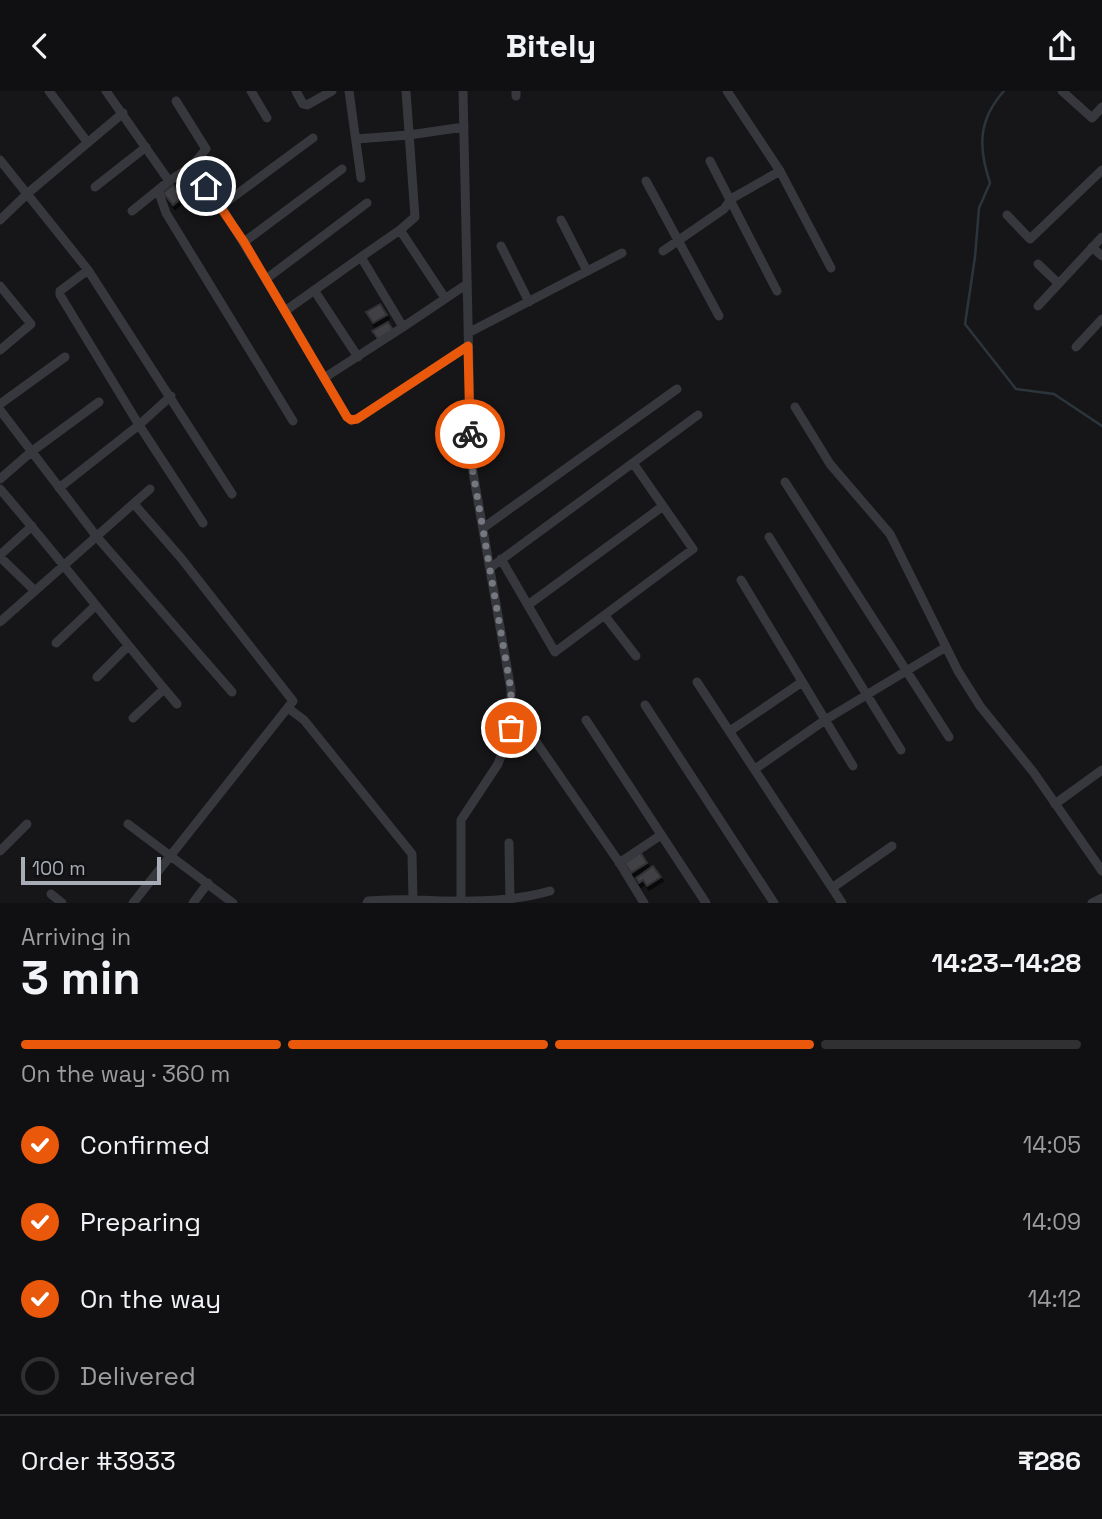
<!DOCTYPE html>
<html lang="en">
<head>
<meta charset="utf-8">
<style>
  body { margin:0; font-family:"Space Grotesk",sans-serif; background:#1e1e20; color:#f1f3f6; height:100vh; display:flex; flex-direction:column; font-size:26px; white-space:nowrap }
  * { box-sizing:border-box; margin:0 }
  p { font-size:23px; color:#9c9d9f }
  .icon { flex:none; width:38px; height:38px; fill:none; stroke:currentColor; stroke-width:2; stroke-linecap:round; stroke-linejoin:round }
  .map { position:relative; height:812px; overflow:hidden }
  .drawer { display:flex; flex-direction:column; background:#101012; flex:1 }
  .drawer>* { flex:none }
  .scale { position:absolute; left:21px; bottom:18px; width:140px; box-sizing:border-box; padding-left:7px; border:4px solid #a8adb8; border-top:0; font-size:19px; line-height:24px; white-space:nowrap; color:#a8adb8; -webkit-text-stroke:5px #111113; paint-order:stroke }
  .pin { position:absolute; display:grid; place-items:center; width:60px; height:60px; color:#fff; margin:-30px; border:4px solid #fff; border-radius:50%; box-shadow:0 2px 7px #0007 }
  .courier { position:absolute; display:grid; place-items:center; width:70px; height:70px; margin:-35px; border:5px solid #ea580c; border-radius:50%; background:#fff; color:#222; box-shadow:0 2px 9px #0007 }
  .overview em { font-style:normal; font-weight:600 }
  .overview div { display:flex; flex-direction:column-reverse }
  .overview { display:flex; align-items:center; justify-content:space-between; height:119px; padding:0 21px }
  h1 { font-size:46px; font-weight:600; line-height:52px }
  .bar { display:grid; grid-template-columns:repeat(4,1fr); gap:10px 7px; align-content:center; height:84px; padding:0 21px }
  .bar i { height:9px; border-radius:5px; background:#303032 }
  .bar .selected { background:#ea580c }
  .bar p { grid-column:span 4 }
  .line { display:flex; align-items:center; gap:18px; padding:0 21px; border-top:2px solid #303032 }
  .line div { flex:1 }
  ol { padding:0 21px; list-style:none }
  li { display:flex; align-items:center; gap:21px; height:77px }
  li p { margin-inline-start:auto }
  li .icon { padding:7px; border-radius:50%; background:#ea580c; color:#fff; stroke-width:4 }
  li:last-child { color:#9c9d9f }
  li i { width:38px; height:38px; border:4px solid #303032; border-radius:50% }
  header { display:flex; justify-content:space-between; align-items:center; height:91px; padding:0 21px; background:#101012; font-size:32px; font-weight:600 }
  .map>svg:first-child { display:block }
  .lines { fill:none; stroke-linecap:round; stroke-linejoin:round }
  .stream { stroke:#2c353c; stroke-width:2.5 }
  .building { fill:#404145; stroke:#303034; stroke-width:2; filter:url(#shadow) }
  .street { stroke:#37383d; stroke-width:9 }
  .done { stroke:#757880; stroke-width:7; stroke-dasharray:0 12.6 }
  .route { stroke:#ea580c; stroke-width:9 }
</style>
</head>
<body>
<header><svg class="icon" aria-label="back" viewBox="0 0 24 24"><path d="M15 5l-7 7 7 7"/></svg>Bitely<svg class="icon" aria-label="share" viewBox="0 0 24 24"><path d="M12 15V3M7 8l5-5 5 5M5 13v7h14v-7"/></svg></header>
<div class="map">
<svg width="1102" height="812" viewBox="0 0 1102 812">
  <defs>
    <filter id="shadow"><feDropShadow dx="2" dy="4" stdDeviation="0" flood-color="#0009"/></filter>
  </defs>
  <rect width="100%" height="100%" fill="#161618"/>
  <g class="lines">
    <path class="stream" d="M1004,0C978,29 978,56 990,92L979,117L975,166L965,233L1016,298L1054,303L1102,335"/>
  </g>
  <path class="building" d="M173,94L183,106L173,114L163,102Z
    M380,213L387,224L373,232L366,221Z
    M388,231L393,239L378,248L372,240Z
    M639,759L647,772L631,782L623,769Z
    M653,775L661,786L647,795L643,789L639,792L636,787Z"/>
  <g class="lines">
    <path class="street" d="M49,0L88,52
      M106,0L169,90L192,75
      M251,0L267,27
      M296,0L303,13L307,14L332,0
      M349,0L361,87
      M406,0L415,126L400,139L445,207
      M516,0V5
      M727,0L780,80L831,177
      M1062,0L1092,27L1102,16
      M176,10L206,58L192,75L221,115L285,220L361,166L403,236L324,287L347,326L351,329L357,328L468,255
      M356,48L409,44L464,36
      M0,69L88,179L232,403
      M710,70L777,200
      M169,90L158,99L166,122L293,330
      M646,90L719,225
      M95,96L146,56
      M221,115L313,47
      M132,120L158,99
      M1007,124L1030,148L1102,79
      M0,129L28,102L123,22
      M561,129L587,180
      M244,151L342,78
      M501,155L529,211
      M1092,156L1102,165
      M663,160L724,118L731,108L780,80
      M361,166L400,139
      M1038,173L1058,192
      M266,188L367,112
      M0,195L31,233L0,259
      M314,199L358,266
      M1038,215L1102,146
      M285,220L324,287
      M403,236L467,193
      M468,242L622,162
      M1076,256L1102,228
      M171,305L139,334L203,432
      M0,313L65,266
      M795,316L830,373L890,443L958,580L980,615L1034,682L1102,780
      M0,319L97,446L232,601
      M0,388L31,361L99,311
      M785,391L949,646
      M59,397L139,334L60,204V200L88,179
      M0,398C61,469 117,542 177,613
      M483,437L677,298
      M769,446L901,659
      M0,464L32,435
      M0,466L35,500
      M501,468L555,561L693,458L633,372
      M490,477L698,324
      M741,489L853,675
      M528,514L663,415
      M605,525L636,565
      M0,531L150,398
      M56,552L95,515
      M97,586L128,555
      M697,591L842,812
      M645,614L774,812
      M288,617L304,629L412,763L413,808
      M133,627L164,598
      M586,629L706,812
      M511,637L532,645L619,771L644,812
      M730,640L802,591
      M755,678L825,629L946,556
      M1055,713L1102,679
      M128,733L233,812
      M509,752L510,812
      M0,760L27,733
      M619,772L661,744
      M832,797L892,755
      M51,803L62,812
      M133,812L293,610L181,467L134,413
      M193,812L208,792
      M367,812L368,810C384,809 401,808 417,809C461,811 508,812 550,800
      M461,812V729L498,673L511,637V599L471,370L463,0
      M1092,812L1102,807"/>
  </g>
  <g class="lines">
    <path class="done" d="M470,343L471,370L511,599V637"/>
    <path class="route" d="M206,95L244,151L347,326L351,329L357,328L468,255L470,343"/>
  </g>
</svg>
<div class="scale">100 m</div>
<div class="pin" style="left:511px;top:637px;background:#ea580c"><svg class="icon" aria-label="bag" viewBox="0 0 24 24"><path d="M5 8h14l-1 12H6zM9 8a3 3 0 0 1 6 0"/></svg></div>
<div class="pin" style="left:206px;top:95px;background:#1f2937"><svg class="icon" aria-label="home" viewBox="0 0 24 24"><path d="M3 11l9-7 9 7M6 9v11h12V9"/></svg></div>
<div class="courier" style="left:470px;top:343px"><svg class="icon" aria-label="bike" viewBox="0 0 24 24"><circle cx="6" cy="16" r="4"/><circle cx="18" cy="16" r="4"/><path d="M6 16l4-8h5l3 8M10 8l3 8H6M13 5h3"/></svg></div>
</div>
<section class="drawer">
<div class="overview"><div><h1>3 min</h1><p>Arriving in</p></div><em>14:23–14:28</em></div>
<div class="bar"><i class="selected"></i><i class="selected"></i><i class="selected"></i><i></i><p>On the way · 360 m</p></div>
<ol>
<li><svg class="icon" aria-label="check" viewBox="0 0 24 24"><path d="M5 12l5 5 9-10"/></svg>Confirmed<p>14:05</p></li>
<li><svg class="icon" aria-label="check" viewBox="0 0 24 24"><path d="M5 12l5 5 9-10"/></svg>Preparing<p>14:09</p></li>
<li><svg class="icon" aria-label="check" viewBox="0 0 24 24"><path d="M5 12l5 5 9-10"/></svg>On the way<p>14:12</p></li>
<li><i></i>Delivered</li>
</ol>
<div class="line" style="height:91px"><div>Order #3933</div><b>₹286</b></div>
</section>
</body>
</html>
